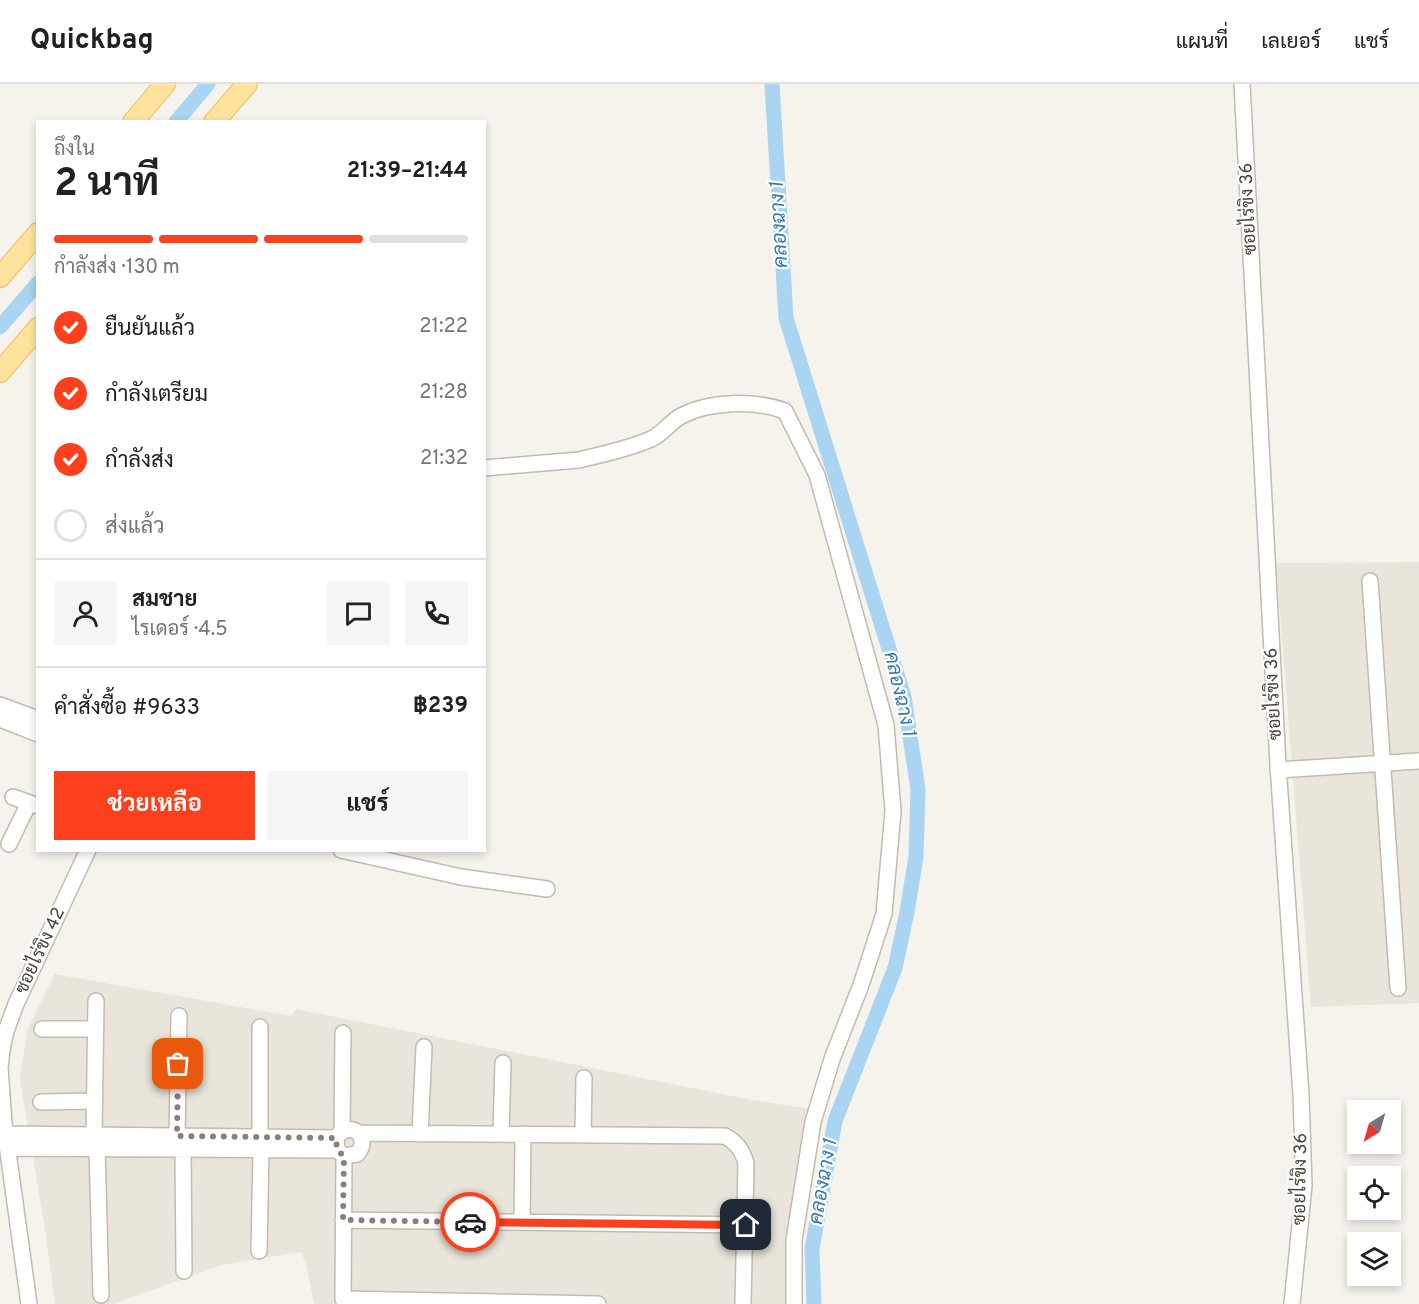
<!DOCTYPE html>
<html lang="th">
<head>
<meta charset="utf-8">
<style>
  body { margin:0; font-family:Overpass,Sarabun,sans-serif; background:#f6f6f6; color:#202124; height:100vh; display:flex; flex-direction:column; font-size:22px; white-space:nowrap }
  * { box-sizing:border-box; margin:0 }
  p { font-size:20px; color:#757577 }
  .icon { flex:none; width:33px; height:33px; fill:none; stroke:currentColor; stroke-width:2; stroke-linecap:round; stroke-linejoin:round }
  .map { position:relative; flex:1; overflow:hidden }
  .side { position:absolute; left:36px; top:36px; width:450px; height:732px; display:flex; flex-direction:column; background:#fff; border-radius:0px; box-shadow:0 3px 9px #0003 }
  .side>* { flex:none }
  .needle { width:39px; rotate:217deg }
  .buttons { position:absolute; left:1347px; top:1016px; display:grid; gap:12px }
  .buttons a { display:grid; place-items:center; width:54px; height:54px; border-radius:0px; background:#fff; box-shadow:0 3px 9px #0003; font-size:30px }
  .pin { position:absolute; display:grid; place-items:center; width:51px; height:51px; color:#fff; margin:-26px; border-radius:12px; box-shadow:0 3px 9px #0006 }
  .courier { position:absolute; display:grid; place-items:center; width:60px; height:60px; margin:-30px; border:4px solid #fc3f1d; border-radius:50%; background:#fff; color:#222; box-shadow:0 2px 8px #0007 }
  .head em { font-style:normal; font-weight:700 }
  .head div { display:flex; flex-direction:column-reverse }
  .head { display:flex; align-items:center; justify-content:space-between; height:102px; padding:0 18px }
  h1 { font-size:39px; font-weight:700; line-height:45px }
  .bar { display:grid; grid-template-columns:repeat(4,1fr); gap:9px 6px; align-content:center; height:72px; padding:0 18px }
  .bar i { height:8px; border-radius:4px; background:#e0e0e0 }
  .bar .current { background:#fc3f1d }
  .bar p { grid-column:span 4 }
  .line { display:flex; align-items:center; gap:15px; padding:0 18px; border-top:2px solid #e0e0e0 }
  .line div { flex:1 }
  .round { display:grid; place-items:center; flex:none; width:63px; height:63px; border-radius:0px; background:#f6f6f6 }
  ol { padding:0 18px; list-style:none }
  li { display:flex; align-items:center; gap:18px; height:66px }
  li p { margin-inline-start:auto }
  li .icon { padding:6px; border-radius:50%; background:#fc3f1d; color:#fff; stroke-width:4 }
  li:last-child { color:#757577 }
  li i { width:33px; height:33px; border:3px solid #e0e0e0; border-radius:50% }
  .primary-button { display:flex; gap:12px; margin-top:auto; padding:12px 18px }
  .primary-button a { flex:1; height:69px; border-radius:0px; background:#fc3f1d; color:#fff; font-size:24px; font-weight:700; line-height:69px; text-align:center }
  .primary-button a+a { background:#f6f6f6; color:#202124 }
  header { display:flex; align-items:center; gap:36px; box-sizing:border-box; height:84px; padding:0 30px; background:#fff; border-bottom:2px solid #e0e0e0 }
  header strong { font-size:28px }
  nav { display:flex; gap:33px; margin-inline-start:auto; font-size:21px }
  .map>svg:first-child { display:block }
  .residential { fill:#eae5da }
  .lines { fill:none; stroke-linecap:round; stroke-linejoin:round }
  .canal { stroke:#a9d4f2; stroke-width:15 }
  .minor-casing { stroke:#c2bbae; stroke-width:18 }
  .major-casing { stroke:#e6c16a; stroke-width:22 }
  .minor { stroke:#fff; stroke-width:15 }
  .major { stroke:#ffe39c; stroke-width:20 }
  .done { stroke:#878178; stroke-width:6; stroke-dasharray:0 10.8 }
  .route { stroke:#fc3f1d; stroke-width:8 }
  .labels { text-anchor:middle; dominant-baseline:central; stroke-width:4.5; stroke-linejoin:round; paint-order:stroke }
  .street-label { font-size:18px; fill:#4b4439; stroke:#fff }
  .water-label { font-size:20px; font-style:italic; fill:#2e7ab2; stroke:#fff }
</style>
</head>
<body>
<header>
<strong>Quickbag</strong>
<nav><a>แผนที่</a><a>เลเยอร์</a><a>แชร์</a></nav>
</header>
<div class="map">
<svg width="1419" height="1220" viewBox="0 0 1419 1220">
  <rect width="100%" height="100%" fill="#f6f3ec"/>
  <path class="residential" d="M1419,478V919L1311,923L1276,479Z
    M55,890L291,932L296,925L752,1016L810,1025L788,1145V1220H314L306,1180L301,1168L222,1181L113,1220H55L45,1145L20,995L27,947Z"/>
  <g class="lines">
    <path class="canal" d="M772,0L786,234L904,613L918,705L916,773L907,828L895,884L835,1037L812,1165L814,1220
      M176,38L208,0
      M0,243L38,199"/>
    <defs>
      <path id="minor" d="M1242,0L1278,681L1301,1011L1304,1101L1292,1220
        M484,384L579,376C603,370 629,365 651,355C663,350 670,338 681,332C709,317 755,316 785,327L817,391L886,641L893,727L884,830L861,901L832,975L813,1038L794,1156V1220
        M1370,497L1398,904
        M0,621L38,635
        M0,635L38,650
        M1278,686L1419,677
        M13,713L38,722
        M9,760L29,719
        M341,766L461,793L547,805
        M42,945H96
        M41,1018L95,1017
        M342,1047L343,949
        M359,1049C364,1057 363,1063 357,1070L344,1072L337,1066L336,1054C342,1045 350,1043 359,1049L725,1052C737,1059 742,1066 746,1079L743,1220
        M6,1050L336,1054
        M420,1050L424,963
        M501,1050L503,979
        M94,1051L96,917
        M583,1051L584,994
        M177,1052L179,932
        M260,1053V943
        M8,1064L337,1066
        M97,1064L101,1211
        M183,1065L184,1187
        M344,1072L343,1215L598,1220
        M343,1136L746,1141
        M522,1138L523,1050
        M259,1167L261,1066
        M29,1220L4,1039L0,984L2,966L6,947L16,920L88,766"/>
      <path id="major" d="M133,38L165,0
        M214,38L247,0
        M0,193L38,149
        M0,288L38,244"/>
    </defs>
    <use href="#minor" class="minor-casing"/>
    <use href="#major" class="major-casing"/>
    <use href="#minor" class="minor"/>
    <use href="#major" class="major"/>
  </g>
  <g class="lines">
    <path class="done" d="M178,980L177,1052L336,1054L337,1066L344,1072L343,1136L470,1138"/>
    <path class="route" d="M470,1138L746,1141"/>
  </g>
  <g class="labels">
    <g class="street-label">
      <text transform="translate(1249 125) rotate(-93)">ซอยไร่ขิง 36</text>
      <text transform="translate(1274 610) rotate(-93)">ซอยไร่ขิง 36</text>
      <text transform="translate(41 867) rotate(-65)">ซอยไร่ขิง 42</text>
      <text transform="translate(1301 1095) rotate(-89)">ซอยไร่ขิง 36</text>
    </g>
    <g class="water-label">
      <text transform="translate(780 141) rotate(-93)">คลองฉาง 1</text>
      <text transform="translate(899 610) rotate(77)">คลองฉาง 1</text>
      <text transform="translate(824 1098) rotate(-80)">คลองฉาง 1</text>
    </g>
  </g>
</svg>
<div class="buttons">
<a><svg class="needle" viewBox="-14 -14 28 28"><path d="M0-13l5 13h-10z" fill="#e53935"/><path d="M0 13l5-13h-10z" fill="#757577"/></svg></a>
<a><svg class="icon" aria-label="locate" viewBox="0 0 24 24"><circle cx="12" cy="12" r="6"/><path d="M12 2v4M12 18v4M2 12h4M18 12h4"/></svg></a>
<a><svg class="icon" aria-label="layers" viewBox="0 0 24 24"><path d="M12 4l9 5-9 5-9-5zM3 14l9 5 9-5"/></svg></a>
</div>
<div class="pin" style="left:178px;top:980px;background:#ea580c"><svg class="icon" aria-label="bag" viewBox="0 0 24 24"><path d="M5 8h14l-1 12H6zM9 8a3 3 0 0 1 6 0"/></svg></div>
<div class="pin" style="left:746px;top:1141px;background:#1f2937"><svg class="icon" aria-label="home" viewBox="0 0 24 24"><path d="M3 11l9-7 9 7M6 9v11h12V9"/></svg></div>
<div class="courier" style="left:470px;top:1138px"><svg class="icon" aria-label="car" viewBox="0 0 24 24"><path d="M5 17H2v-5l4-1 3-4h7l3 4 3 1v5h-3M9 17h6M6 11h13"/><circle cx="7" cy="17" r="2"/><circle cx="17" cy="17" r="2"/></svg></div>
<section class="side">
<div class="head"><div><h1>2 นาที</h1><p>ถึงใน</p></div><em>21:39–21:44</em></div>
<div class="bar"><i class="current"></i><i class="current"></i><i class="current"></i><i></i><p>กำลังส่ง · 130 m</p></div>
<ol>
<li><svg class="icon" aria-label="check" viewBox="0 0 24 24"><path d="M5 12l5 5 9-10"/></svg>ยืนยันแล้ว<p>21:22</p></li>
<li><svg class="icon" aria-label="check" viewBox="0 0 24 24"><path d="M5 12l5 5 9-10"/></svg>กำลังเตรียม<p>21:28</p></li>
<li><svg class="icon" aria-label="check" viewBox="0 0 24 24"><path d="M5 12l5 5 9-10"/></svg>กำลังส่ง<p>21:32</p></li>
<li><i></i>ส่งแล้ว</li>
</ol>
<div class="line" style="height:108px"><a class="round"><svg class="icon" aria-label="person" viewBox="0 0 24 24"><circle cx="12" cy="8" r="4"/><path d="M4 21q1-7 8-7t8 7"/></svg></a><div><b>สมชาย</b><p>ไรเดอร์ · 4.5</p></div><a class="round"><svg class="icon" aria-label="chat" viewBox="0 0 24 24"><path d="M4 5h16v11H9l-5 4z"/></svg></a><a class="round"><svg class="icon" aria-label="phone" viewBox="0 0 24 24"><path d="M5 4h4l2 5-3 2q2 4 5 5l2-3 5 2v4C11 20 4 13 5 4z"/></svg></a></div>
<div class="line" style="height:78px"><div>คำสั่งซื้อ #9633</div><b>฿239</b></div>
<div class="primary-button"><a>ช่วยเหลือ</a><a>แชร์</a></div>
</section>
</div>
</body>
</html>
